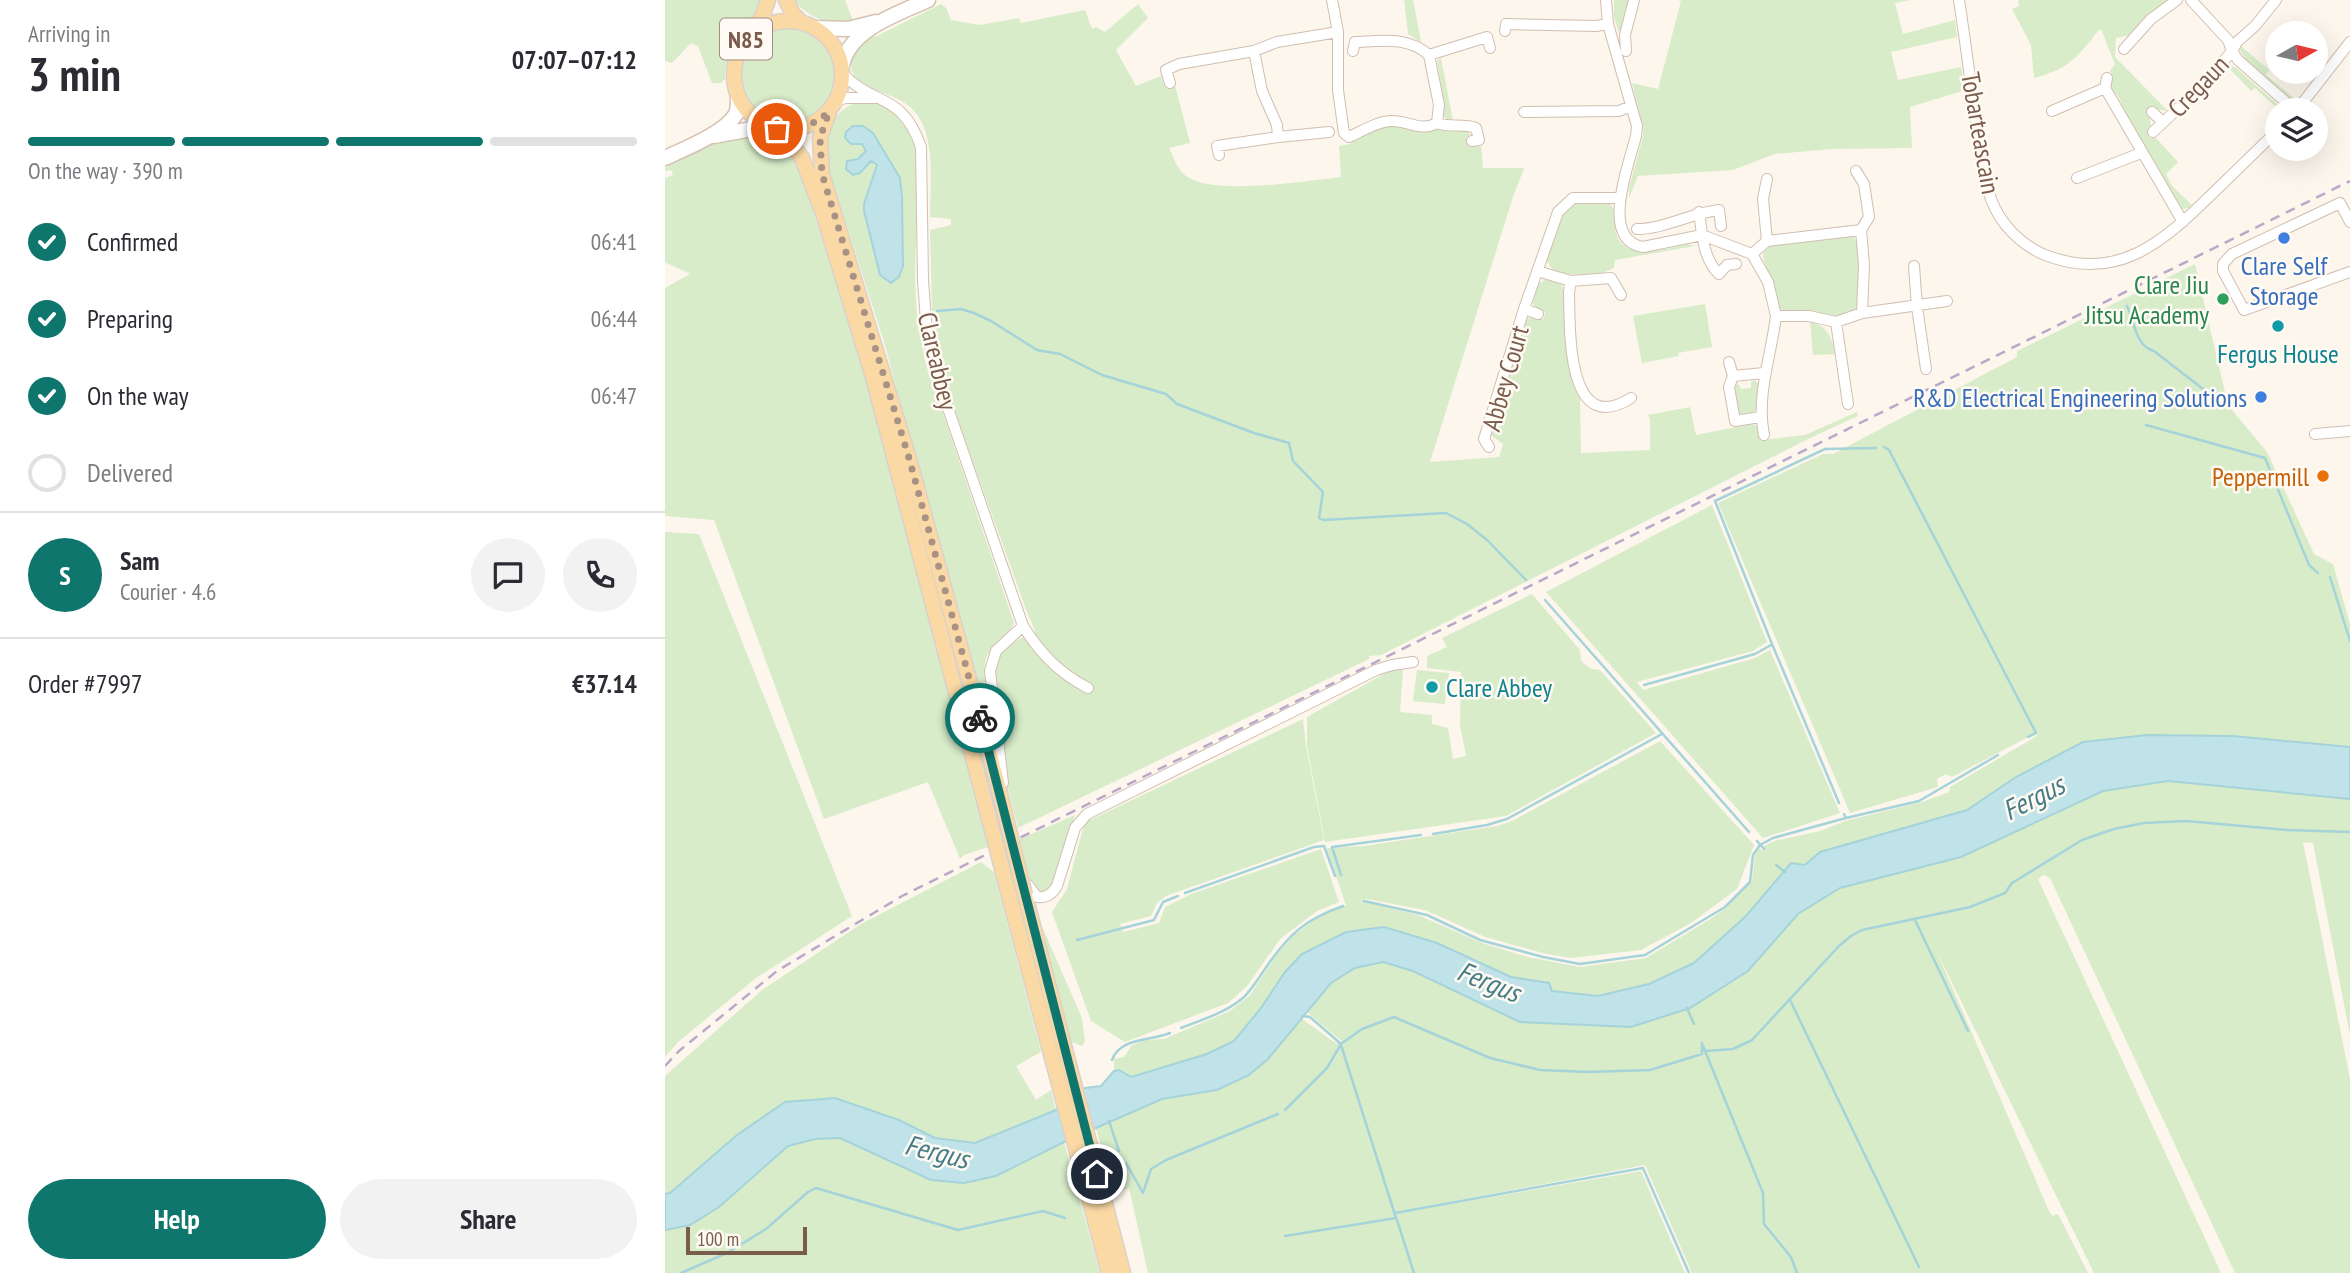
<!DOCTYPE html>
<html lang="en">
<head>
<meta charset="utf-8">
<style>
  body { margin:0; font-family:"PT Sans Narrow",sans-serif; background:#f2f2f3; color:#2b2b33; height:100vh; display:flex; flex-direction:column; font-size:26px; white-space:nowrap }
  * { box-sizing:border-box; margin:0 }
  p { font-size:23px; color:#7c7c81 }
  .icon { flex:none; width:38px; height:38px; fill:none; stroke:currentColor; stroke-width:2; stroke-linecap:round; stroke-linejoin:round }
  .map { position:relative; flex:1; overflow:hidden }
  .drawer { display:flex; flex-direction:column; background:#fff; width:665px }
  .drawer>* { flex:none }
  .needle { width:46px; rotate:82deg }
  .buttons { position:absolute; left:1600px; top:21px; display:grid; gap:14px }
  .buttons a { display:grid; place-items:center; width:63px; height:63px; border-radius:50%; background:#fff; box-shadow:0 7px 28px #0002; font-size:35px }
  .scale { position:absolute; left:21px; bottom:18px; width:121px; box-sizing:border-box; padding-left:7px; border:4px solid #7a5c4d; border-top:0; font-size:19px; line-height:24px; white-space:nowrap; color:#7a5c4d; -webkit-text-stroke:5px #fffaf3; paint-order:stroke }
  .pin { position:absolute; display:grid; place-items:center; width:60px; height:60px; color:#fff; margin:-30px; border:4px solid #fff; border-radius:50%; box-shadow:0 2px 7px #0007 }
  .courier { position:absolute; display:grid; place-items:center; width:70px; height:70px; margin:-35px; border:5px solid #0f766e; border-radius:50%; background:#fff; color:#222; box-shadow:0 2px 9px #0007 }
  .summary em { font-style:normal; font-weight:700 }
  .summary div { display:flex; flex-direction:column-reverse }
  .summary { display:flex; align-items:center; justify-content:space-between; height:119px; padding:0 28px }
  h1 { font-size:46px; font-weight:700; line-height:52px }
  .bar { display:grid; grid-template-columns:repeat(4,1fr); gap:10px 7px; align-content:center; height:84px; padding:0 28px }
  .bar i { height:9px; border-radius:5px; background:#e1e1e2 }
  .bar .active { background:#0f766e }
  .bar p { grid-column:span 4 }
  .line { display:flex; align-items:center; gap:18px; padding:0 28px; border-top:2px solid #e1e1e2 }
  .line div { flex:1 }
  .round { display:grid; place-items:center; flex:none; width:74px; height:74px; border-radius:37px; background:#f2f2f3 }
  ol { padding:0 28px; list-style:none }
  li { display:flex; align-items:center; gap:21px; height:77px }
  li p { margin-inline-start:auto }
  li .icon { padding:7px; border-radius:50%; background:#0f766e; color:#fff; stroke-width:4 }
  li:last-child { color:#7c7c81 }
  li i { width:38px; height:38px; border:4px solid #e1e1e2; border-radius:50% }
  .primary-button { display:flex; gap:14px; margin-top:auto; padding:14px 28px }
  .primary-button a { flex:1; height:80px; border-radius:42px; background:#0f766e; color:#fff; font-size:28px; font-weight:700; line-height:80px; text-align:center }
  .primary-button a+a { background:#f2f2f3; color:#2b2b33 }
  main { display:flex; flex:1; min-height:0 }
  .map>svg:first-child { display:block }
  .green { fill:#d8ecc9 }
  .water { fill:#bfe3e8; stroke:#a5d3da; stroke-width:2 }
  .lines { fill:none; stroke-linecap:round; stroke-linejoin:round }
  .stream { stroke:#a5d3da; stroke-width:2.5 }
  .street-casing { stroke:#d1beb0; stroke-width:12 }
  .secondary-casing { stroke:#d6c0b0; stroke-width:17 }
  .primary-casing { stroke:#dad1cd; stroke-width:17 }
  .street { stroke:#fff; stroke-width:10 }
  .secondary { stroke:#fff; stroke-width:14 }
  .primary { stroke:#fbd9a5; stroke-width:14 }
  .rail { stroke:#b9a8c9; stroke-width:2.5; stroke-dasharray:10 7; stroke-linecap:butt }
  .primary-bridge-casing { stroke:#dad1cd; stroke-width:17; stroke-linecap:butt }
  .primary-bridge { stroke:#fbd9a5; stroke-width:14 }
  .done { stroke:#a89285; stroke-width:7; stroke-dasharray:0 12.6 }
  .route { stroke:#0f766e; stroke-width:9 }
  .shop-dot { fill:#3f7fe0; stroke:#fffaf3; stroke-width:2.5 }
  .leisure-dot { fill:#2e9e5b; stroke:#fffaf3; stroke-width:2.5 }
  .culture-dot { fill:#0f9aa8; stroke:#fffaf3; stroke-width:2.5 }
  .food-dot { fill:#e8710a; stroke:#fffaf3; stroke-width:2.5 }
  .labels { text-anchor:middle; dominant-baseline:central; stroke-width:5; stroke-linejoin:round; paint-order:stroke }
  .shield { fill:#fffaf3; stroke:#a28b7f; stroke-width:2 }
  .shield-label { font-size:24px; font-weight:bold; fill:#7a5c4d }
  .street-label { font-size:26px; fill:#7a5c4d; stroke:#fffaf3 }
  .shop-label { font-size:26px; fill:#366cbe; stroke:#fffaf3 }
  .leisure-label { font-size:26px; fill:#27864d; stroke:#fffaf3; text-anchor:end }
  .culture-label { font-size:26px; fill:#0d838f; stroke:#fffaf3 }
  .food-label { font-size:26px; fill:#c56008; stroke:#fffaf3; text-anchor:end }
  .water-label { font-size:28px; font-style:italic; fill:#437c86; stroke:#fffaf3 }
</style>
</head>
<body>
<main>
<section class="drawer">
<div class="summary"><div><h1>3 min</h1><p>Arriving in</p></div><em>07:07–07:12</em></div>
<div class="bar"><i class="active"></i><i class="active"></i><i class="active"></i><i></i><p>On the way · 390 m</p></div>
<ol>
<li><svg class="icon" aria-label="check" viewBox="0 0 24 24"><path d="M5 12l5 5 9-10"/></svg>Confirmed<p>06:41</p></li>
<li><svg class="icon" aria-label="check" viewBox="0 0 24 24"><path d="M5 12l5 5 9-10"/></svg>Preparing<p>06:44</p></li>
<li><svg class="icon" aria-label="check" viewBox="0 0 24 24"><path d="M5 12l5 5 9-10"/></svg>On the way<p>06:47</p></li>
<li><i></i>Delivered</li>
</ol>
<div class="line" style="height:126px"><b class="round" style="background:#0f766e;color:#fff">S</b><div><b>Sam</b><p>Courier · 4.6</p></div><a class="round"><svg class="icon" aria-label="chat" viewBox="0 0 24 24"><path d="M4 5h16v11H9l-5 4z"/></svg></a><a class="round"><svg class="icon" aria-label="phone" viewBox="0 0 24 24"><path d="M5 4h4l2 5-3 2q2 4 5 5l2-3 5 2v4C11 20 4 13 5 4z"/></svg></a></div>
<div class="line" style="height:91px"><div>Order #7997</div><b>€37.14</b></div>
<div class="primary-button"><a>Help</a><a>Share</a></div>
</section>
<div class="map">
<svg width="1685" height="1273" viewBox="0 0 1685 1273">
  <rect width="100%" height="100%" fill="#fdf6ec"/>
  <path class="green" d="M0,0H97C81,31 61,42 60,79L56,83H47L33,46L26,43L7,63L0,61Z
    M129,0H180L187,18L184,24C161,23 143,18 129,0Z
    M739,0H748L756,42L743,34Z
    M949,0H963L964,4L957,30L953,31L949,16Z
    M1013,0H1246L1230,3L1238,34L1290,20L1292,37L1226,52L1233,80L1296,67L1300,90L1245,107L1247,148L1167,149L1110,154L1068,170L973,176L964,198V188L978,136V127L967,83L993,89L1016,1Z
    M1353,0H1504L1467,35L1451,38L1450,57L1503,111L1483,108L1486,126L1483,134L1486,138H1491L1513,162L1501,174L1507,186L1526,204L1525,208L1516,209L1472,139L1453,96L1445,87L1448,77L1445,71L1450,64L1436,29C1430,33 1430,36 1425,41C1408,63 1396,71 1369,78L1366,45L1347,9L1354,6Z
    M276,4L281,8L286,20L314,25L354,18L356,23L420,10L427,29L431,27L440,32L473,4L483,18L451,50L471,86L496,76L500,87L510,85L525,143L504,148C509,158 512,169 521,176C547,196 642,181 676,177L674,146L685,144L692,138L721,125L754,131L774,128L784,131L802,130L805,135L802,137L804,147L816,146L818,168H859L847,200L765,462L834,457L838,444L827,436L826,430L860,320L867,317L879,319L880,312L871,309L868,303L873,284L882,279L897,285L900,294L905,367L910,387L915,398L916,453L985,450V419L983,415L1025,407L1031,435L1087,424L1092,426L1098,440L1140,435L1192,412L1193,416L1141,440L716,655L704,656V659L353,828L343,788L329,669C336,644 350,642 370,631L362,612L284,395L273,354L267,312L265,230L286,225V219L265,217C265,189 269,157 260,130C247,92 215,99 193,79C175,63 193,39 212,36Z
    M75 75a48 48 0 1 1 96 0a48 48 0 1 1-96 0Z
    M1576,46L1604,70L1601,75L1629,98H1625L1582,61L1575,50Z
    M776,58L788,121H783L778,115L777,90L772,61Z
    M1564,65L1570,67L1619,110H1614L1590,88L1586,91L1562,66Z
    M198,102L213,103L228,111L248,135L253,165L250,279L252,317L260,360L349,623C345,634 329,642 322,656C315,669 325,725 327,743L219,342L162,164C162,135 165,106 198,102Z
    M77,134C88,134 102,132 112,137C127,144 134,171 140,185L202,381L306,774L323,847L299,855L295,859L263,782L159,819L49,520L0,516V288L25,274L0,262V178L8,175L6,170L0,171V168L54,140Z
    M943,201C953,211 948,221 951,233C959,263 1004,248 1023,244L1030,246L950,260L949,268L932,275L903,274L889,271L882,262V256L898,212L913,202Z
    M1188,236C1199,248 1197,293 1191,309C1177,322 1160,313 1143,312C1133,311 1124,312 1115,310L1098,257L1099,252L1107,244Z
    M1530,264L1563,405L1602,452L1649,554L1668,564L1685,624V747L1568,736L1482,735L1418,742L1351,777L1302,810L1155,852L1140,865L1126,863L1081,916L1029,963L984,984L933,996L887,991L884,983L846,977L772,943L719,927L681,932L637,954L620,972L596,1008L569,1041L542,1054L466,1077L455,1070L449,1071V1059L459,1057L467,1045L480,1040L499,1039L565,1011L585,995L612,954L629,935L654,917L681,905L661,848L699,846L832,826L847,821L995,741L1089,845L1072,889L1026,923L976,950L907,958L881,954L820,937L760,910L701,899L696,901L753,915L817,943L863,957L915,967L981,958L1047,918L1062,907L1087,881L1090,855L1094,848L1098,851L1099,846L1109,841L1155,831L1180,821L1257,802L1284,792L1285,787L1372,736L1371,733L1287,777L1281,774L1272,779L1273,787L1185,813L1053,503L1158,454H1168L1352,357V351Z
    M1040,304L1047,347L1013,353L1014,356L977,363L968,316Z
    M1145,322C1164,326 1165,337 1172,354L1148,355Z
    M1089,380L1094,384C1093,400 1097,419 1074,414L1067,389L1073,383L1076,389L1086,388V382Z
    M1047,505L1102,642L1088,651L972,682L978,690L1090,658L1105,650L1175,813L1098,838L881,592Z
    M0,532L34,534L187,916L91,978L13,1042L0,1057Z
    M867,594L915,650L916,661L926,669L935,670L991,733L841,816L660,842L642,746V717L724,671L738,669L735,712L767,715V724L783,728L788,759L801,756L795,725L796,672L762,668V656L782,647L777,638Z
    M752,670L784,673L780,704L748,701Z
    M638,719L641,746L659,840L501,896L492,903L486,916L455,924L458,932L494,923L500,907L526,894L656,849L674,902L652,911L615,939L583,985L563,1003L460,1042L426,1021L387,912L402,889L417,832L423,817L425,820Z
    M1503,781L1685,799V1035L1648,843L1638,842L1685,1079V1273H1570L1385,878L1378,875L1373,879L1556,1273H1429L1271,950L1384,1211L1387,1216L1393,1214L1423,1273H1027L980,1165L736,1211L734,1213L976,1171L1020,1273H483L464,1188L449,1194L431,1128L497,1099L552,1090L603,1059L636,1018L669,1042L681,1045L642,1012L666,983L690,968L718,961L748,971L855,1022L1025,1008L1083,971L1133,914L1175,888L1296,857L1438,791Z
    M410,815L388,885L379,894H375L366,885L355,839Z
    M316,862L329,872L376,1052L351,1066L371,1100L386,1090L391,1110L310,1143L270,1138L234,1120L170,1098L5,1194H0V1076L97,990L196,924Z
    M375,922L417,1018L420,1042L417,1046L406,1042Z
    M175,1138L266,1180L331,1176L399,1142L435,1273H0V1230L25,1225L54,1207L123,1146L150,1139Z"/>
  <path class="water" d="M188,126H198L208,133L235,178L237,197L238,266L234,277L226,283L215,275L199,211V204L212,165L206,161L195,173L188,175L181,169L182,161L193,159L201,151L197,144H186L180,138L181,132Z
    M1482,735L1568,736L1685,747V799L1503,781L1438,791L1296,857L1175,888L1133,914L1083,971L1025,1008L966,1027L855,1022L748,971L718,962L690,968L666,983L603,1059L584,1075L552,1090L497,1099L399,1142L331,1176L299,1183L266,1180L175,1138L150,1139L123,1146L54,1207L25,1225L0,1230V1194L5,1193L72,1135L120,1102L170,1098L234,1120L270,1138L310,1143L391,1110L420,1088L436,1086L449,1071L454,1070L466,1077L542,1054L569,1041L596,1008L620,972L637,954L681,932L719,927L772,943L846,977L884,983L887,991L933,996L984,984L1029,963L1081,916L1126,863L1140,865L1155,852L1302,810L1351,777L1418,742Z"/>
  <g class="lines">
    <path class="stream" d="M1462,306C1470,322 1470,346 1489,351L1538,389
      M272,311L296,309L309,313L326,321L372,350L395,354L437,375L501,394L512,404L589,433L624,443L628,461L658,492L654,518L658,520L781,513L802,524L822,540L861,580
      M1481,425L1600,458L1644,565L1653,573
      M1219,447L1224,450L1371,733L1363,737
      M1665,577L1685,641
      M880,600L1084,832
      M979,685L1090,654L1106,645
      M1174,803L1107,644L1050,501L1160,449L1211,448
      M1181,818L1254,801L1333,755
      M768,834L822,825L842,819L997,734
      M1092,841L1099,849
      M1111,865L1120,872
      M676,875L667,847L756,835
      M520,893L649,847L659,846L670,876
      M699,901L762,915L815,940L878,957L915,964L980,955L1060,907L1085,882L1088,855L1095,845L1108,838L1181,818L1179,814
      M1250,920L1303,1031
      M412,940L489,920L498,902L513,896
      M1125,1000L1254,1267
      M1022,1008L1029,1024
      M637,1016L645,1017L676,1044L697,1029L729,1017L825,1058L875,1070L923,1072L985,1070L1037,1054V1043
      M516,1028C538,1019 561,1013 579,997C588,988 595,976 602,966C624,934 641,919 678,906
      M1038,1046L1098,1193L1099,1224L1126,1257L1132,1273
      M1041,1051L1068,1049L1087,1040L1174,946L1186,936L1197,930L1305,907L1340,893L1347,883L1417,840L1449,829L1479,823L1521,821L1622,830L1685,832
      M447,1060C455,1037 486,1041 505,1033
      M620,1110L662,1068L676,1044
      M444,1121L454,1151
      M461,1163L478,1193L486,1169L501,1160L613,1114
      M730,1213L978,1168L1024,1273
      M732,1220L749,1273
      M620,1236L731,1218L676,1045
      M16,1273L62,1253L101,1229L143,1192L151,1188L293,1230L378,1211L400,1218"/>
    <defs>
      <path id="street" d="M941,0L943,24L972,126L971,136C964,164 934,240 978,247L1037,235
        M1294,0C1300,39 1305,77 1310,116C1314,144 1317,173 1326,199C1335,224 1356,245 1380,255C1453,283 1498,242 1547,194C1569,173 1590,152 1612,131
        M1611,0L1590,26L1572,42L1567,51L1573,60L1630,110
        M840,31L841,24L931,26L943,24
        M673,32V90L679,133L684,137C697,131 713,121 727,121C744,121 756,132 772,123C785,128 799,123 811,128L814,140L807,141
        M1459,49L1486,19L1512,0
        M589,51L597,91L612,125L613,137L664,132
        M688,51L690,42C716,41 743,36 764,55L822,37L825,48
        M961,51L960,35L969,0
        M764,55L774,105L772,123
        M178,74C210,107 237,92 256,147L258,280L262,335L275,385L358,626C375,653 394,673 423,688
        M1442,78L1440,88L1518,222
        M505,83L501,70L514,64L589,51L612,42L673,32L667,0
        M172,101L180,98H211
        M1632,110L1685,42
        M1387,111L1440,88
        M859,112L954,111L966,106
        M1487,112L1498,122
        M1488,132L1541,82L1567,51L1563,40L1526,0
        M554,155L552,146L613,137
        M1191,171L1199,184L1204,217L1196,230
        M1412,178L1476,153
        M1102,179L1098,199L1102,241L1196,230L1199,265L1197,313
        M1034,212C1037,233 1038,259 1054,274L1062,265L1071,264
        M1685,222L1675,203L1567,254L1558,264V271L1579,310L1685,272
        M972,229C999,229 1026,213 1054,210L1056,226
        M1037,235L1087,254L1102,241
        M1087,254L1103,282L1111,316
        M1249,266L1252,307L1261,369
        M872,271L906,281L946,278L956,295
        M906,281L904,292C905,329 901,439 966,398
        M859,309L873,314
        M1171,322L1183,404
        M1064,362L1068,376L1099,373
        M1068,376L1064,387L1070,421L1095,417
        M1650,434L1685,431
        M1099,435C1091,395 1106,357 1111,316H1144L1171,322L1197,313L1282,301
        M824,447L819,439L859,309L893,212L908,198H954
        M338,783L325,671L331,651L358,626
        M363,885L372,897C382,898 387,894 392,886L410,828L422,814L711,670L727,665L748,662"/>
      <path id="secondary" d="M150,28L183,29L211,22
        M177,65C185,29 232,14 263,0
        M49,136L102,126
        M0,158C19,149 60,133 71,114C73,109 73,103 73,97"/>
      <path id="primary" d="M121,0L128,14L136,22
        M69 75a54 54 0 1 1 108 0a54 54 0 1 1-108 0Z
        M87,31L97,17L103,0
        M164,112L155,138L157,174L244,459L334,789
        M112,129L122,137L137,158L158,213L208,377L315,784
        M360,895L458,1273
        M346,903L444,1273"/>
    </defs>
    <use href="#street" class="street-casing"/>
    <use href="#secondary" class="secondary-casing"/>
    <use href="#primary" class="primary-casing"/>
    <use href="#street" class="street"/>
    <use href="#secondary" class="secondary"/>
    <use href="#primary" class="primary"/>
    <path class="rail" d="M0,1066L14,1051L112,971L237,896L1685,181"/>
    <defs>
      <path id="primary-bridge" d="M315,784L346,903
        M334,789L360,895"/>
    </defs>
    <use href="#primary-bridge" class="primary-bridge-casing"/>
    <use href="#primary-bridge" class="primary-bridge"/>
  </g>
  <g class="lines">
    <path class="done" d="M112,129C134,131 148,125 164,112L155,138L157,174L244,458L315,718"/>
    <path class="route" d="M315,718L432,1174"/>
  </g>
  <g class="shop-dot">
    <circle cx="1619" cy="238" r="7"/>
    <circle cx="1596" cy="397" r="7"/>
  </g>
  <circle class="leisure-dot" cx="1558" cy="299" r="7"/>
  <g class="culture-dot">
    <circle cx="1613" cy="326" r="7"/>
    <circle cx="767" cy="687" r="7"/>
  </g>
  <circle class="food-dot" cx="1658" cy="476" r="7"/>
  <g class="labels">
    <rect class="shield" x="55" y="18.5" width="52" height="41" rx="5"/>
    <g class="shield-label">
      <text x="81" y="39">N85</text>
    </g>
    <g class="street-label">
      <text transform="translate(1533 86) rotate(-46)">Cregaun</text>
      <text transform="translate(1316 133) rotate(80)">Tobarteascain</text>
      <text transform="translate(273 361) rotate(77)">Clareabbey</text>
      <text transform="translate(840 378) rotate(-74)">Abbey Court</text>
    </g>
    <g class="shop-label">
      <text x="1619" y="265">Clare Self<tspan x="1619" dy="30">Storage</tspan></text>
      <text x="1582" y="397" text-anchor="end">R&amp;D Electrical Engineering Solutions</text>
    </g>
    <g class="leisure-label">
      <text x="1544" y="284">Clare Jiu<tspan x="1544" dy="30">Jitsu Academy</tspan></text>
    </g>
    <g class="culture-label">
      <text x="1613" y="353">Fergus House</text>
      <text x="781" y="687" text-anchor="start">Clare Abbey</text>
    </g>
    <g class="food-label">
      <text x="1644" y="476">Peppermill</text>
    </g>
    <g class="water-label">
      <text transform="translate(1368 797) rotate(-27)">Fergus</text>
      <text transform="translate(824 981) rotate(22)">Fergus</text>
      <text transform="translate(272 1151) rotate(14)">Fergus</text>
    </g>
  </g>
</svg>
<div class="buttons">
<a><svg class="needle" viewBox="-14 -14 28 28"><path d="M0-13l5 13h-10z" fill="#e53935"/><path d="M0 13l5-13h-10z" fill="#7c7c81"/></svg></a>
<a><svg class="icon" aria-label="layers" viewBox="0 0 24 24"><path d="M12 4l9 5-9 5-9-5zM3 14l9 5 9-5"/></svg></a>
</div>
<div class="scale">100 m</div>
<div class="pin" style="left:112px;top:129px;background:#ea580c"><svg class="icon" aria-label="bag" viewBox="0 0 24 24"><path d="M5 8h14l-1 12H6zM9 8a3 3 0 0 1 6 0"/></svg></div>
<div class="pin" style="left:432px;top:1174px;background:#1f2937"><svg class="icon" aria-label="home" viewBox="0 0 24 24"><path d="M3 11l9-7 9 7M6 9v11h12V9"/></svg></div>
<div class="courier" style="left:315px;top:718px"><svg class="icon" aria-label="bike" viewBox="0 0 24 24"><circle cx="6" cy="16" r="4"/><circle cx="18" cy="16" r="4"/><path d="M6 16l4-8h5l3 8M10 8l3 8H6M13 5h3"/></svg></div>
</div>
</main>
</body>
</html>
